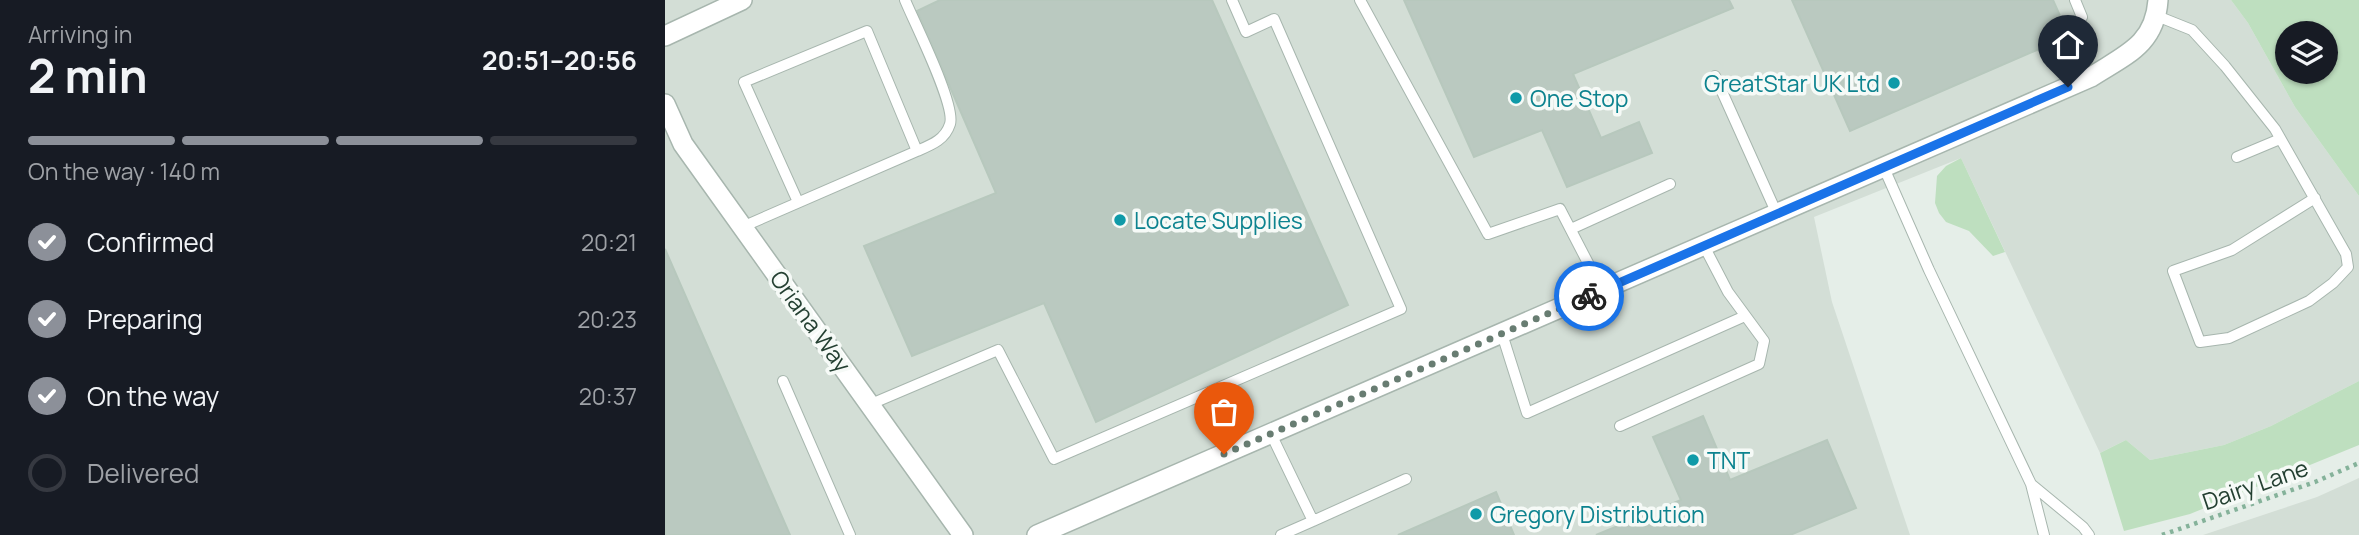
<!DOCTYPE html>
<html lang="en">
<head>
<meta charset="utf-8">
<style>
  body { margin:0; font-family:Manrope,sans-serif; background:#242831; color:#f1f3f6; height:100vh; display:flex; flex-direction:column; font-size:26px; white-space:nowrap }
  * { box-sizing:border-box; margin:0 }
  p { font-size:23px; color:#9ea1a6 }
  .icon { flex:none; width:38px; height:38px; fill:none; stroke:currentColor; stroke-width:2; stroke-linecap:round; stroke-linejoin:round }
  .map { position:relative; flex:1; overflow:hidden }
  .side { display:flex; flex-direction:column; background:#171b24; width:665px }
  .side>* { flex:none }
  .controls { position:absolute; left:1610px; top:21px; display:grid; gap:14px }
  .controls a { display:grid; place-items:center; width:63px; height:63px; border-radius:50%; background:#171b24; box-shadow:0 2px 5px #0004; font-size:35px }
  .pin { position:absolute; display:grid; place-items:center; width:60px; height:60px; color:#fff; margin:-72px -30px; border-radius:50% 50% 50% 0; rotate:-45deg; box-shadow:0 0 7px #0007 }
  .pin .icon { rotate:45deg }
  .courier { position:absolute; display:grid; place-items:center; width:70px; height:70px; margin:-35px; border:5px solid #1a73e8; border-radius:50%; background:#fff; color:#222; box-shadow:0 2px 9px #0007 }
  .head em { font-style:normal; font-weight:700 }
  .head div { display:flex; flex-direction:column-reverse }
  .head { display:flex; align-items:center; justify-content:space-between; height:119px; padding:0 28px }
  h1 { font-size:46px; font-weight:700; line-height:52px }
  .bar { display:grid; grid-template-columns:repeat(4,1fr); gap:10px 7px; align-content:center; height:84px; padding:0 28px }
  .bar i { height:9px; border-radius:5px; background:#363941 }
  .bar .active { background:#8c9099 }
  .bar p { grid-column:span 4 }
  ol { padding:0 28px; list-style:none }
  li { display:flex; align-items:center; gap:21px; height:77px }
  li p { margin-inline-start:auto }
  li .icon { padding:7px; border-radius:50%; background:#8c9099; color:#fff; stroke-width:4 }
  li:last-child { color:#9ea1a6 }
  li i { width:38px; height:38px; border:4px solid #363941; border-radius:50% }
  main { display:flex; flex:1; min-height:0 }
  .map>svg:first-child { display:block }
  .built { fill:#d3ded6 }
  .green { fill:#bedfbf; fill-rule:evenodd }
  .building { fill:#bac9c0; stroke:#b7c8bd; stroke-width:2 }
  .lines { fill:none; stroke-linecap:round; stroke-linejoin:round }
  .service-casing { stroke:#a7b6ae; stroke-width:12 }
  .minor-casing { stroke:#a7b6ae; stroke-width:22 }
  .path { stroke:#85b29a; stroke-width:4.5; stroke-dasharray:3.5 5; stroke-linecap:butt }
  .service { stroke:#fff; stroke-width:10 }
  .minor { stroke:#fff; stroke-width:19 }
  .done { stroke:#687d72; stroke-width:7; stroke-dasharray:0 12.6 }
  .route { stroke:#1a73e8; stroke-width:9 }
  .culture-dot { fill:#0f9aa8; stroke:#f6faf7; stroke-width:2.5 }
  .labels { text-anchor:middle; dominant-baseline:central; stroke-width:7; stroke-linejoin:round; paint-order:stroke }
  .culture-label { font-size:23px; fill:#0d838f; stroke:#f6faf7; text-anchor:start }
  .street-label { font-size:23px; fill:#244032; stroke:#f6faf7 }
</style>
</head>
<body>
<main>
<section class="side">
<div class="head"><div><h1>2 min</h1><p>Arriving in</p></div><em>20:51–20:56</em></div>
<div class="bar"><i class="active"></i><i class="active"></i><i class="active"></i><i></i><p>On the way · 140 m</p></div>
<ol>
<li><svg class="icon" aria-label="check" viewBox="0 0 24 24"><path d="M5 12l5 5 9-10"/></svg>Confirmed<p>20:21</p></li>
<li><svg class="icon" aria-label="check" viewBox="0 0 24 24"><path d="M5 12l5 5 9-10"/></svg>Preparing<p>20:23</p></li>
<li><svg class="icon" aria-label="check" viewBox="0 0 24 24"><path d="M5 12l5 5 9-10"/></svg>On the way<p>20:37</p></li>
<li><i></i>Delivered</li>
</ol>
</section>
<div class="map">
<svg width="1694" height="535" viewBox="0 0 1694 535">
  <rect width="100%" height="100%" fill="#e5eee8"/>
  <path class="built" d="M0,0H1566L1583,23L1630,107L1694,196V381L1606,426L1559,445L1485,460L1461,440L1435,453L1296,158L1149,217L1167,302L1245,535H0Z
    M1694,478V535H1538L1652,497Z"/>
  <path class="green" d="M1566,0H1694V196L1630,107L1583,23ZM1661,33V72H1622V33Z
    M1296,158L1340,252L1328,256L1304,231L1281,222L1274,213L1270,203L1272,176L1281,166Z
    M1694,381V445L1525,514L1459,531L1435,453L1461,440L1485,460L1559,445L1606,426Z"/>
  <path class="building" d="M275,0H547L683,305L431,422L379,303L247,356L199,246L331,193L252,11Z
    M739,0H1064L1068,8L908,74L936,138L974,122L987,153L902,187L877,130L809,157Z
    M1127,0H1388L1404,36L1185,131Z
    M0,249L125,535H0Z
    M1038,416L1065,480L1162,440L1191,508L1125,535H931L1016,500L988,437Z
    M831,492L849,535H733Z"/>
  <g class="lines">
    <defs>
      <path id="service" d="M240,0C249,22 291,105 285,124C280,140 266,145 252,151
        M695,0L823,234L895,209L937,290
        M1410,0L1417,17
        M1492,16L1527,30L1560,66L1610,129L1681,254L1683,267L1668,283L1644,301L1564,338L1535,342L1508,271L1567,250L1650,198
        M1050,76L1112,214
        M1572,157L1615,139
        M1219,168L1264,270L1366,484L1379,535
        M77,227L252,151L202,31L79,82L133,202
        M906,229L1005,184
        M837,334L862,413L1080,316
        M118,381L185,535
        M206,404L333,350L389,459L736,309L609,19L581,32L567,0
        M955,426L1094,364L1099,341L1063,292L1039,246
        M606,434L648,521L616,535
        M1366,484L1418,527L1424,535
        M648,521L741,479"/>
      <path id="minor" d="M0,36L77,0
        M0,104L18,144L298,535
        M372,535L1426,77C1460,55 1490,45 1493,0"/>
    </defs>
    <use href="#service" class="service-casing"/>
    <use href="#minor" class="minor-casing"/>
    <path class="path" d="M1497,535L1650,482L1694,463"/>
    <use href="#service" class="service"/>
    <use href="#minor" class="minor"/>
  </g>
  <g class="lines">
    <path class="done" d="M559,454L924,296"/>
    <path class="route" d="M924,296L1403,87"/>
  </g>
  <g class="culture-dot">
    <circle cx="1229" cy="83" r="7"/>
    <circle cx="851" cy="98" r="7"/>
    <circle cx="455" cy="220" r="7"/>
    <circle cx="1028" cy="460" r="7"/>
    <circle cx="811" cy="514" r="7"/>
  </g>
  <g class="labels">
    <g class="culture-label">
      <text x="1215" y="83" text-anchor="end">GreatStar UK Ltd</text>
      <text x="865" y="98">One Stop</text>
      <text x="469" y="220">Locate Supplies</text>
      <text x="1042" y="460">TNT</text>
      <text x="825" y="514">Gregory Distribution</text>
    </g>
    <g class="street-label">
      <text transform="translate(146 321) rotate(54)">Oriana Way</text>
      <text transform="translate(1590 484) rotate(-19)">Dairy Lane</text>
    </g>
  </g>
</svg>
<div class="controls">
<a><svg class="icon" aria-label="layers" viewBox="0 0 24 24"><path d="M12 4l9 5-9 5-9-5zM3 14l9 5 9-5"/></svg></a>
</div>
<div class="pin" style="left:559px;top:454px;background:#ea580c"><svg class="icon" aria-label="bag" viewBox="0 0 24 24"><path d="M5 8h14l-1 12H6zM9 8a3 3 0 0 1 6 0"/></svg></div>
<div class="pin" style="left:1403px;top:87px;background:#1f2937"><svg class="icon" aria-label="home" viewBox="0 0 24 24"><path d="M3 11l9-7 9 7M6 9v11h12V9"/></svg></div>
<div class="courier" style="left:924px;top:296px"><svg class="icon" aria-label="bike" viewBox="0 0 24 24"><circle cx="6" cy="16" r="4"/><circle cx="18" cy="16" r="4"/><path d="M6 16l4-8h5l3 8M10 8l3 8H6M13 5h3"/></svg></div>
</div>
</main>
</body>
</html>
